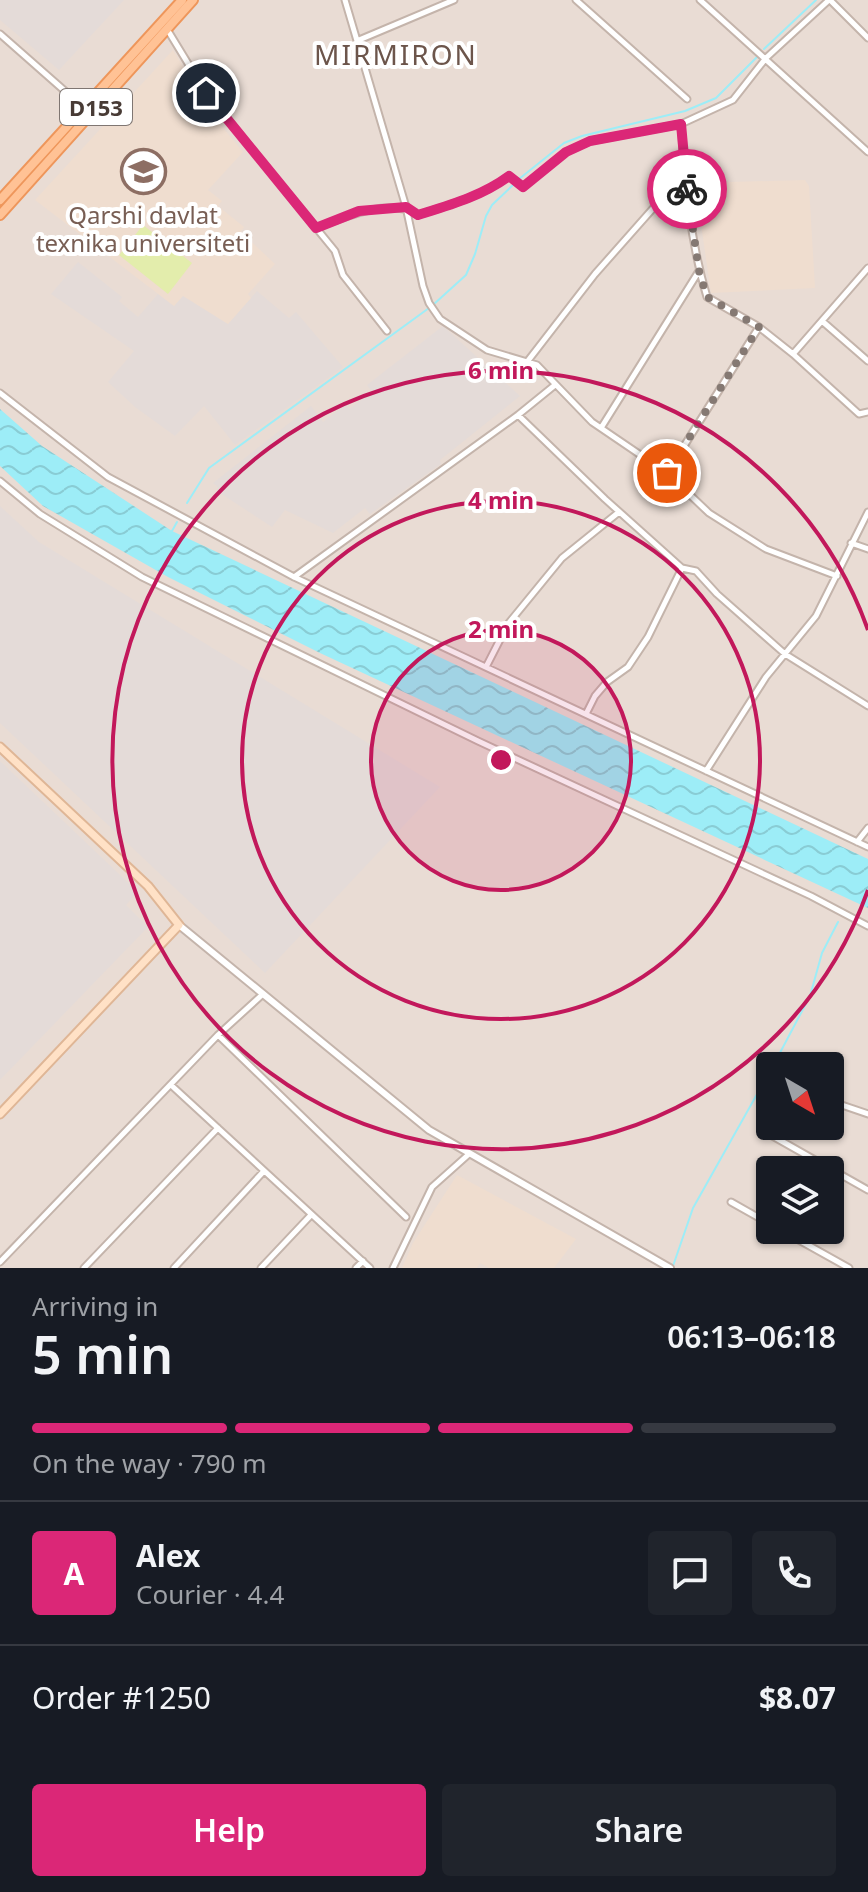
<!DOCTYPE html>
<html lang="en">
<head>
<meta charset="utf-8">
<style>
  body { margin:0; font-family:"Noto Sans",sans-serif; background:#20242c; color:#f1f3f6; height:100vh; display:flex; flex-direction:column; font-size:30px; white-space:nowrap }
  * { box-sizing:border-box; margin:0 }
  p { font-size:26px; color:#9ea1a6 }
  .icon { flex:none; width:44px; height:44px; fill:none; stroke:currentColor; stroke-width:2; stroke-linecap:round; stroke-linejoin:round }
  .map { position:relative; height:1268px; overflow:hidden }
  .side { display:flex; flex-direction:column; background:#171b24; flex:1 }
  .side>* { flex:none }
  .needle { width:52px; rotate:141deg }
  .tools { position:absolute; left:756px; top:1052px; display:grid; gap:16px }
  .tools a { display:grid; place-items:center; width:88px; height:88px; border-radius:8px; background:#171b24; box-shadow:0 2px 6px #0004; font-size:40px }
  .pin { position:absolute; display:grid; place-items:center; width:68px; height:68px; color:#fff; margin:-34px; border:4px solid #fff; border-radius:50%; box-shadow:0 2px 8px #0007 }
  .courier { position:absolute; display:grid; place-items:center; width:80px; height:80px; margin:-40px; border:6px solid #db2777; border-radius:50%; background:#fff; color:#222; box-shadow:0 2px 10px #0007 }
  .head em { font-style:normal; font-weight:600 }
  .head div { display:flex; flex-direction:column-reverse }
  .head { display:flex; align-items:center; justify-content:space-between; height:136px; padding:0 32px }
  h1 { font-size:52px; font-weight:600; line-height:60px }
  .bar { display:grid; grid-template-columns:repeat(4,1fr); gap:12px 8px; align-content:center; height:96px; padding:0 32px }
  .bar i { height:10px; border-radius:6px; background:#363941 }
  .bar .selected { background:#db2777 }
  .bar p { grid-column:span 4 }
  .line { display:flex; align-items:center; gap:20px; padding:0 32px; border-top:2px solid #363941 }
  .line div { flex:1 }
  .round { display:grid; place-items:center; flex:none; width:84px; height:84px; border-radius:8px; background:#20242c }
  .button { display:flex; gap:16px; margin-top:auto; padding:16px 32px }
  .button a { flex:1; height:92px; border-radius:8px; background:#db2777; color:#fff; font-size:32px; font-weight:600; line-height:92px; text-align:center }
  .button a+a { background:#20242c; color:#f1f3f6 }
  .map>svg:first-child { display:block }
  .residential { fill:#e9dcd4; fill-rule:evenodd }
  .industrial { fill:#e4dbd8 }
  .education { fill:#efddcf }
  .green { fill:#e3edac }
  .water { fill:url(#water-waves) }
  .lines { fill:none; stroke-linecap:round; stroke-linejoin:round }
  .stream { stroke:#9dedf7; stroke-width:2 }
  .minor-casing { stroke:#c4b4ab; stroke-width:9 }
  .tertiary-casing { stroke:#c4b4ab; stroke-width:10 }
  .secondary-casing { stroke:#dfb696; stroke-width:11 }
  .primary-casing { stroke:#ee965b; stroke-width:12 }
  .minor { stroke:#fff; stroke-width:5 }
  .tertiary { stroke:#fff; stroke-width:6 }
  .secondary { stroke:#ffe1c6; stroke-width:7 }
  .primary { stroke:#ffc295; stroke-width:8 }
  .done { stroke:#857973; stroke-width:8; stroke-dasharray:0 14.4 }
  .route { stroke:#db2777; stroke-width:10 }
  .ring { fill:none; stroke:#c2185b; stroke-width:4 }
  .labels { text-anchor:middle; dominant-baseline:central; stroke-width:8; stroke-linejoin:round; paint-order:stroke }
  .shield { fill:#fff; stroke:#7f7672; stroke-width:2 }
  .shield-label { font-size:22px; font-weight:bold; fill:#483b35 }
  .education-label { font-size:24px; fill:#785e54; stroke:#fff }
  .quarter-label { font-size:28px; letter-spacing:2px; fill:#6c554b; stroke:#fff }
  .centre { fill:#c2185b; stroke:#fff; stroke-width:4 }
  .ring-label { font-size:24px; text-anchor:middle; font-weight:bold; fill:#c2185b; stroke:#fff; stroke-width:8; stroke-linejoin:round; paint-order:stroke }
</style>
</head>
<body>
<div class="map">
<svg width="868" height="1268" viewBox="0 0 868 1268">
  <defs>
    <pattern id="water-waves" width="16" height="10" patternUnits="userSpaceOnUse" patternTransform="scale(2)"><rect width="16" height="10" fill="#9dedf7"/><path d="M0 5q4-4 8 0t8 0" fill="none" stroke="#89ccd4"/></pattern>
  </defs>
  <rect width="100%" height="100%" fill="#f5ece7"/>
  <path class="residential" d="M0,0H868V1268H0ZM770,1066H830V1126H770ZM770,1170H830V1230H770Z"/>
  <path class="industrial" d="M0,0H124L59,70L0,20Z
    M78,262L122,297L119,301L138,317L158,294L174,306L183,295L228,324L257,291L289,318L296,312L343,367L235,445L204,406L175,436L135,407L108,382L134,351L51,294Z
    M443,326L520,396L440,460L441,464L370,514L365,508L333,533L285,510L272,527L217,491L218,487L213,483L311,406L323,422L346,404L349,409L372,392L367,385Z
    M0,506L39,542L440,787L265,973L0,723Z
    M0,761L138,892L126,905L148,927L0,1080Z"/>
  <path class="education" d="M173,50L191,80L189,87L243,152L208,190L222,201L218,206L244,227L241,232L275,264L248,294L251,298L228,324L183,296L174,306L35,200Z
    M805,180L809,186L815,288L711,293L695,183Z
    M457,1175L576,1239L554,1268H489L480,1263L477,1268H402L413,1243Z"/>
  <path class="green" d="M143,225L192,263L168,294L119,255Z"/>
  <path class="water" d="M0,409L42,446L172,531L868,859V908L320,653L168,577L43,506L0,466Z"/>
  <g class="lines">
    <path class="stream" d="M764,49L816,0
      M519,179L564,143L582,136L685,111L716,98L758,56
      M434,304L466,275L475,254L486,216L492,205L515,183
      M187,503L209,468L429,308
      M172,531L177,522
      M773,1066L810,996L822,953L838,922
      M673,1266L693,1208L770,1071"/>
    <defs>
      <path id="minor" d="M345,0L406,207L423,286L429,303L440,319L487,350L537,365L592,422L667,473L709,513L766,549L837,576
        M576,0L687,99
        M700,0L868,152
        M830,0L868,38
        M167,29L206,93L335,251L343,275L387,331
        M0,34L83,107
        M359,40L454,0
        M681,124C685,182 690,241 707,297L759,327L793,354L859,414L868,412
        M316,228C344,217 391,197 418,215C450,205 482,196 509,176L523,187L566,152L590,141L681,124L733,100L766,58L829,0
        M822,321L868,361
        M793,354L868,268
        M527,362L595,274L664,196L684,180
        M0,393L108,477L294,577L868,847
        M518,415L605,499L682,568L696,571L717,594L785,654L868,706
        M601,428L699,271
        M667,473L759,327
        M0,481L40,514L142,577L478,741L811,896L868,926
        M851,543L868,549
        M294,577L518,415L555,385
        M486,667L508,624L562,558L619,512
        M586,714L595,696L607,682L628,667L648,637L682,568
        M706,771L766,677L816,616L868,512
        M857,842L868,828
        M218,1035L406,1217
        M171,1085L370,1268
        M830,1101L868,1114
        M769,1134L868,1190
        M731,1202L770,1224
        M781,1230L849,1268
        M0,1262L218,1035L263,994
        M84,1268L218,1128
        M174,1268L264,1171
        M261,1268L311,1215
        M356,1268L363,1261
        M393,1268L432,1187L469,1154"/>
      <path id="tertiary" d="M179,925L429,1130L670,1268"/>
      <path id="secondary" d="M0,747L148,886L179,925L0,1114"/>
      <path id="primary" d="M0,200L182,0
        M0,215L193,0"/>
    </defs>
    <use href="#minor" class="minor-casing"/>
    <use href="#tertiary" class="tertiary-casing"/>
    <use href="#secondary" class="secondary-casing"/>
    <use href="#primary" class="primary-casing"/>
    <use href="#minor" class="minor"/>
    <use href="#tertiary" class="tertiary"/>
    <use href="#secondary" class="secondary"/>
    <use href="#primary" class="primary"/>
  </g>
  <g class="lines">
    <path class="done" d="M667,473L759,327L707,297L699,271L687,189"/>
    <path class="route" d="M206,93L316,228L359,211L406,207L418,215C450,205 482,196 509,176L523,187L566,152L590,141L681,124L687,189"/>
  </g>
  <circle cx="501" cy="760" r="130" fill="#c2185b" fill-opacity=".12"/>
  <g class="ring">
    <circle cx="501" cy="760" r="130"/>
    <circle cx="501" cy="760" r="259"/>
    <path d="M868 890A389 389 0 1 1 868 630"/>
  </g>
  <defs>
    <symbol id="university-ring" viewBox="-11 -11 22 22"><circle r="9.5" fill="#fff" stroke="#8d6e63" stroke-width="1.5"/><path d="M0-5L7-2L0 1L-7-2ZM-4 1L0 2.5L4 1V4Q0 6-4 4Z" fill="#8d6e63"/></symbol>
  </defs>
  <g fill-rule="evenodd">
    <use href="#university-ring" x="118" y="146" width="51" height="51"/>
  </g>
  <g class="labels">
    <rect class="shield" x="60" y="89" width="72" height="36" rx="6"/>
    <g class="shield-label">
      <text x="96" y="107">D153</text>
    </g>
    <g class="education-label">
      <text x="143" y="214">Qarshi davlat<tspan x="143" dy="28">texnika universiteti</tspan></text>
    </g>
    <g class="quarter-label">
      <text x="396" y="54">MIRMIRON</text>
    </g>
  </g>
  <circle cx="501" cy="760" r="12" class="centre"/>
  <g class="ring-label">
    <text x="501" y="379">6 min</text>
    <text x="501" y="509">4 min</text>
    <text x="501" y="638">2 min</text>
  </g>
</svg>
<div class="tools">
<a><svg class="needle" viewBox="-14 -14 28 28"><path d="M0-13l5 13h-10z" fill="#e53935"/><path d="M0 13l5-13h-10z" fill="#9ea1a6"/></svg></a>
<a><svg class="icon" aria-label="layers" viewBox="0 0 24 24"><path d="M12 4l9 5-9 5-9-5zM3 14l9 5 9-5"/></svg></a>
</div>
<div class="pin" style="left:667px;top:473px;background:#ea580c"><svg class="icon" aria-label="bag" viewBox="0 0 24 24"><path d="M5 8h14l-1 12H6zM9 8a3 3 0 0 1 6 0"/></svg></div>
<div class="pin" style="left:206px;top:93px;background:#1f2937"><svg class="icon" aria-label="home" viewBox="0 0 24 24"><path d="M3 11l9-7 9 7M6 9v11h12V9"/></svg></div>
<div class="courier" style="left:687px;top:189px"><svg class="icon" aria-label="bike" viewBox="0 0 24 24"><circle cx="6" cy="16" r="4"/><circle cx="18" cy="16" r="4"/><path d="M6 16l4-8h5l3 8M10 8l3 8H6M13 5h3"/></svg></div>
</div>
<section class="side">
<div class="head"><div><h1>5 min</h1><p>Arriving in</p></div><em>06:13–06:18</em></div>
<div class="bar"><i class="selected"></i><i class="selected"></i><i class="selected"></i><i></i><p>On the way · 790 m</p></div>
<div class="line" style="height:144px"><b class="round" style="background:#db2777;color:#fff">A</b><div><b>Alex</b><p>Courier · 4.4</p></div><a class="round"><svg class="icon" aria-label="chat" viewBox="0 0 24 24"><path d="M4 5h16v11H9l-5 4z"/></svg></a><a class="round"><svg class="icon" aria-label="phone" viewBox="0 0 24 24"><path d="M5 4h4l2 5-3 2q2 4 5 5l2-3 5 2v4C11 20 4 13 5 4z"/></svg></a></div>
<div class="line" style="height:104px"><div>Order #1250</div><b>$8.07</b></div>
<div class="button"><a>Help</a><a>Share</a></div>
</section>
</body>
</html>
